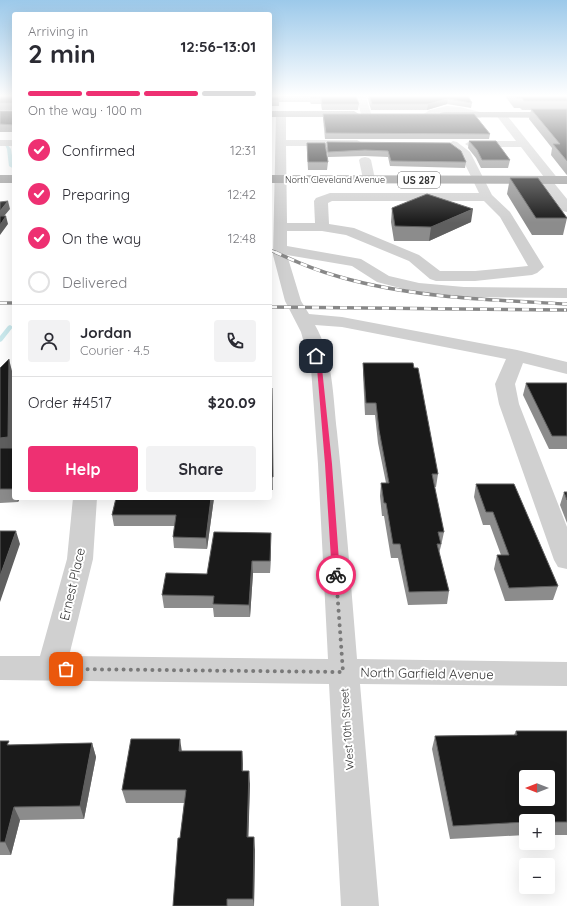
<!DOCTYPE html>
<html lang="en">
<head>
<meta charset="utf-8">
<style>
  body { margin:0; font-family:Quicksand,sans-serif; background:#f2f2f3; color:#2b2b33; height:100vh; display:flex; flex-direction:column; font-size:15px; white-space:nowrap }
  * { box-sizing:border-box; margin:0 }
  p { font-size:13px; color:#7c7c81 }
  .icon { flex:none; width:22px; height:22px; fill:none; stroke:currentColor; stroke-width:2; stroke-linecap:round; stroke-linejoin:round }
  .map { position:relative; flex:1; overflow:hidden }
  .details { position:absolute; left:12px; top:12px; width:260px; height:488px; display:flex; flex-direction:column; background:#fff; border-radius:4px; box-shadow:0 4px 16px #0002 }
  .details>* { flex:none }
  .needle { width:26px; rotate:270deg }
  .controls { position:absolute; left:519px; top:770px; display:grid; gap:8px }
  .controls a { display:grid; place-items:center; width:36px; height:36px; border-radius:4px; background:#fff; box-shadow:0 4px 16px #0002; font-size:20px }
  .pin { position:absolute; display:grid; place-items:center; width:34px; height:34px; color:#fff; margin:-17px; border-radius:8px; box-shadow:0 2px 6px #0006 }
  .courier { position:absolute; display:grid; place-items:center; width:40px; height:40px; margin:-20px; border:3px solid #ee3072; border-radius:50%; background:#fff; color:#222; box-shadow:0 1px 5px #0007 }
  .head em { font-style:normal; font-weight:800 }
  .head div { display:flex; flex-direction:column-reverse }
  .head { display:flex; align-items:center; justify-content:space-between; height:68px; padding:0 16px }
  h1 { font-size:26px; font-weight:800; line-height:30px }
  .bar { display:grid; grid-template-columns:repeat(4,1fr); gap:6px 4px; align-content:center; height:48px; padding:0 16px }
  .bar i { height:5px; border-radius:3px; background:#e1e1e2 }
  .bar .on { background:#ee3072 }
  .bar p { grid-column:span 4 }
  .line { display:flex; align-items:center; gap:10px; padding:0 16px; border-top:1px solid #e1e1e2 }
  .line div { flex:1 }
  .round { display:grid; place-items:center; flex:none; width:42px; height:42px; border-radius:4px; background:#f2f2f3 }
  ol { padding:0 16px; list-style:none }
  li { display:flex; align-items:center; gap:12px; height:44px }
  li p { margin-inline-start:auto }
  li .icon { padding:4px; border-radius:50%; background:#ee3072; color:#fff; stroke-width:4 }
  li:last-child { color:#7c7c81 }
  li i { width:22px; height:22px; border:2px solid #e1e1e2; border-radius:50% }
  .cta { display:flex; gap:8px; margin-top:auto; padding:8px 16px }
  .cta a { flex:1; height:46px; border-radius:4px; background:#ee3072; color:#fff; font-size:16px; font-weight:800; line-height:46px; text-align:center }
  .cta a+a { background:#f2f2f3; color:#2b2b33 }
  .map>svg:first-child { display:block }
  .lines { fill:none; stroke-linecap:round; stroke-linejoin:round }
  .stream { fill:#cae9ed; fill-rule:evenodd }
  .minor { fill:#d0d0d0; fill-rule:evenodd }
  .highway { fill:#9a9a9a; fill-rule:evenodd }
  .rail-far1-casing { stroke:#888; stroke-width:3 }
  .rail-casing { stroke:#888; stroke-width:3.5 }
  .rail-far1 { stroke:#fff; stroke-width:2; stroke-dasharray:5.5; stroke-linecap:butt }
  .rail { stroke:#fff; stroke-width:2.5; stroke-dasharray:7; stroke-linecap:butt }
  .wall { fill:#8c8c8c }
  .shaded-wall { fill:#5f5f5f }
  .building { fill:#1a1a1a; stroke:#5f5f5f; fill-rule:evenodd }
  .route { fill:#ee3072 }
  .done { stroke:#7a7a7a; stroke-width:4; stroke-dasharray:0 7.2 }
  .labels { text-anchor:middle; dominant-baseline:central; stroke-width:4; stroke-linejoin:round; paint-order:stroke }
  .far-street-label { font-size:9px; fill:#333; stroke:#fff }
  .shield { fill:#fff; stroke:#707070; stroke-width:1 }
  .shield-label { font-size:10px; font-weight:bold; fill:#333 }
  .street-label { font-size:11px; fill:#333; stroke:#fff }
  .near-street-label { font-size:13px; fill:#333; stroke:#fff }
</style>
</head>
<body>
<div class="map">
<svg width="567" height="906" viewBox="0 0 567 906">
  <rect width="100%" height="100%" fill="#fff"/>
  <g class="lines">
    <path class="stream" d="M4,143H6L11,149L14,169L9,166L7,149Z
      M10,325L13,327L2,341L0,342V336L8,326Z"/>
    <path class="minor" d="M356,96H366L371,114L370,116H362L361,114Z
      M447,106L460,107L484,113L485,115L480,118L454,112L441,113L427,118L422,115L430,110Z
      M281,111L286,114V140H357L362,143L357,146H286L287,223H315L314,201L316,198L330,193H479L461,156L448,144L453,141L457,142L470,152L492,195L510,212L544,267L537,273L532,275L475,281H436L430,279L409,261L346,235L322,231H287V246L361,259L389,276L419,283L464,287L567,288V298L464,297L419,293L377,282L352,266L287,255L301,301L309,314L342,317L517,350L567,362V374L523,363L515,384L519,404L567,527V569L558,567L554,560L499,404L495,384L506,359L342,327L315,325C333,356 333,397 337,432C345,507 351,584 357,659L567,662V686L360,684L379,906H341L329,684L0,680V656H40L67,559L73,498H97L93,559L69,656L328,659L318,464L311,368L301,332L285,301L273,255L276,114ZM332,201H484L500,217L528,266L475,271H440L419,255L354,228L329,224L328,203Z
      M501,112L505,113L559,180L554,183L567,199V212L562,211L541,183L539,180L544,177L521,147H470L465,144L470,141H516L496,115Z
      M0,140H14V146H0Z
      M365,157L369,158L371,160L375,179L373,182H365L363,179L359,160L361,158Z"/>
    <path class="highway" d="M270,111H354L359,114L354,117H270Z
      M444,112H567V118L440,117L439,115L440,113Z
      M0,175H14V183H0Z
      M270,175L567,176V184L270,183Z"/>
    <defs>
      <path id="rail-far1" d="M270,250L277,253"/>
      <path id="rail" d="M275,252C296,262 318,271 340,277C414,298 491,300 567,304
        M0,303H14
        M270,307L566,310"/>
    </defs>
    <use href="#rail-far1" class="rail-far1-casing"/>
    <use href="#rail" class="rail-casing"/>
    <use href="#rail-far1" class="rail-far1"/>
    <use href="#rail" class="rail"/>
  </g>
  <path class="wall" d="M0,96H14V132H0V111H14V110H0Z
    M270,96H356L359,104L358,110H322L321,104H311L310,102H279V106H270Z
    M367,96H468L472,103L471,108L447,104L427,110H371Z
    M505,96H567V175L566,174L551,155L552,148L529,119L531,110H522L520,108H514Z
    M323,114L490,134L489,139H325L323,119Z
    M469,141L510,160L508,168H481L476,158L468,148Z
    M327,142L466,162L465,168L390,166L388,157L365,156L328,157L326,148Z
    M307,143L328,162L327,170H308L307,152Z
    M510,178L567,218L563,235H532L507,194Z
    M392,208L471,222L429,241H394L391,222Z
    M363,363L438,474L436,487H434L444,532L441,546L439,553L449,591L447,604L408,605L398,558H391L384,516H382L380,496L381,483H386L378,443L375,415H365L363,375Z
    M0,368L12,371V448H14V498H20L18,502L0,503Z
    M526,383H567V449H549L523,395Z
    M270,388H272L273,490H270Z
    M476,484L558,586L553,600L505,601L494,569L497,555H501L490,525H483L474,497Z
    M564,492H567V523L560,505Z
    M116,498H214L207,549L174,548L173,537L175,526H114L112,515Z
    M271,545L270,573H253L250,617H214L213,608H164L162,595L207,574Z
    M516,731H567V835H548V821H526V835L450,839L432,749L435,736L514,735Z
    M0,741L10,745L92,743L96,757L84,819L20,820L11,855H0Z
    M182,751H242L243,771L250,784L248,837L255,850L254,906H173L184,803H126L122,790Z"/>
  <path class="shaded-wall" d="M448,99L447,104L427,110L428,104Z
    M8,201L10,209L0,221V211Z
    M473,209L471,222L429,241L431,227Z
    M6,216L8,224L0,235V225Z
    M9,359L12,371V450L0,452V438Z
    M17,498H20L18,502Z
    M211,498H214L207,549L206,538Z
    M16,531L20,544L0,602V576Z
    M271,533V545L270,573V561Z
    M252,561L253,573L250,617L249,605Z
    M180,739L182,752L179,751Z
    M92,743L96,757L84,819L80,806Z
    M242,751L243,764L242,784Z
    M249,771L250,784L248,850L247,837Z
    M14,807L20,820L11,855L5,842Z
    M254,837L255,850L254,906L253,899Z"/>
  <path class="building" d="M0,96H14V125L0,124V111H14V103H0Z
    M270,96H356L359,104H322L321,98H311L310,96H279V100H270Z
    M369,96H468L472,103L448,99L428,104H372Z
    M514,96H567V101H524L522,98H516Z
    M531,109H567V161L553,144H560Z
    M323,114H474L490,134L326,133Z
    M469,141H496L510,160H482L477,150Z
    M327,142L450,143L461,151L466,162L391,161L388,151L365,150L328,152Z
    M307,143H325L328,162H308Z
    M510,178H538L567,218H536Z
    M427,194L473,209L431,227L395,226L392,208Z
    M8,201L0,211V202Z
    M0,216H6L0,225Z
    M9,359L8,437L0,438V368Z
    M363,363H413L414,368H418L438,474H432L444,532H438L441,544H437L449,591L409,592L400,544H393L386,503H384L381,483H389L379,430L376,403H366Z
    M526,383H567V436H552Z
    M270,388H272L273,477H270Z
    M0,448H14V489H0Z
    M476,484H514L558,586L509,588L497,555H509L493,512H486Z
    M564,492H567V500Z
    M116,498H211L206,538L173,537L176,515H112Z
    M0,531H16L0,576Z
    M214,532L271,533L270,561H252L249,605L213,604L214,596L162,595L166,573L207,574Z
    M516,731H567V822H548V821H526V822L453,826L435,736L517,735ZM526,777H548V799H526Z
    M131,739H180L179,751H242V771H249L247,837H254L253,899H227V906H173L178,838H180L186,790H122Z
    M0,741H9L7,745L92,743L80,806L14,807L5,842H0Z"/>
  <linearGradient id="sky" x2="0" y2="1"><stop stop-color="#9cc9ea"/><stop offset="0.43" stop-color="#fff"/><stop offset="1" stop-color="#fff" stop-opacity="0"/></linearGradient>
  <rect width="567" height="223" fill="url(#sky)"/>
  <path class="route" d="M314,355L319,356L322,368L332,464L340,575L336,578L332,575L325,464L317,368Z"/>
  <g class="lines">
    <path class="done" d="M66,669L343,672L336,575"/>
  </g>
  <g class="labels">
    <g class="far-street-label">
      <text x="335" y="179">North Cleveland Avenue</text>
    </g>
    <rect class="shield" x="398" y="172" width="42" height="16" rx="3"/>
    <g class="shield-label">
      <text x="419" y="180">US 287</text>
    </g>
    <g class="street-label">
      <text transform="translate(347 729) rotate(-94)">West 10th Street</text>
    </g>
    <g class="near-street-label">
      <text transform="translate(72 584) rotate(-77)">Ernest Place</text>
      <text transform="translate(427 673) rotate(1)">North Garfield Avenue</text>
    </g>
  </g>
</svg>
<div class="controls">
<a><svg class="needle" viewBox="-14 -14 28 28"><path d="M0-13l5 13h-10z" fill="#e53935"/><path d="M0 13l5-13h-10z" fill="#7c7c81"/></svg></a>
<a>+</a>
<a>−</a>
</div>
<div class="pin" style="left:66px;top:669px;background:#ea580c"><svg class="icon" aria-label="bag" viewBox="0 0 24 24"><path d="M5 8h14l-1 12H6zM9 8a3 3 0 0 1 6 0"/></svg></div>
<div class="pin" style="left:316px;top:356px;background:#1f2937"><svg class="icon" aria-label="home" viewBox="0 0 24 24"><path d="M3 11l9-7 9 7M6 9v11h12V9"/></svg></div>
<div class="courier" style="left:336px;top:575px"><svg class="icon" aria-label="bike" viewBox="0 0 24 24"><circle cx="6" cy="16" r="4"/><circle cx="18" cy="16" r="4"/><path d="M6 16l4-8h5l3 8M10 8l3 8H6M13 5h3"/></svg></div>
<section class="details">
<div class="head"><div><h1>2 min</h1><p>Arriving in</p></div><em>12:56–13:01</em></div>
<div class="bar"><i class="on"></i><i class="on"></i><i class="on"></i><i></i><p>On the way · 100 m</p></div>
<ol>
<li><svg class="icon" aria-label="check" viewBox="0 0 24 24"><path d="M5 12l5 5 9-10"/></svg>Confirmed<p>12:31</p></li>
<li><svg class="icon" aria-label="check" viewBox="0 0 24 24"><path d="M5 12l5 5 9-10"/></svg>Preparing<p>12:42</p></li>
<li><svg class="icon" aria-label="check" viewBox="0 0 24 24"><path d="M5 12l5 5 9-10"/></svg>On the way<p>12:48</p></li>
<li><i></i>Delivered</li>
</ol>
<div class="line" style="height:72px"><a class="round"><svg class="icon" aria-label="person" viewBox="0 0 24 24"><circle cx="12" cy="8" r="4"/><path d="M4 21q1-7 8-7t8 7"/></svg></a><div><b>Jordan</b><p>Courier · 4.5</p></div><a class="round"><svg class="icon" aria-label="phone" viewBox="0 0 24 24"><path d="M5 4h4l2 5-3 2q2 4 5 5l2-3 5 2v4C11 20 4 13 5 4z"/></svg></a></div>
<div class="line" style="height:52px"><div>Order #4517</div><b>$20.09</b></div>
<div class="cta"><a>Help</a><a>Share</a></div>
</section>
</div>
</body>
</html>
